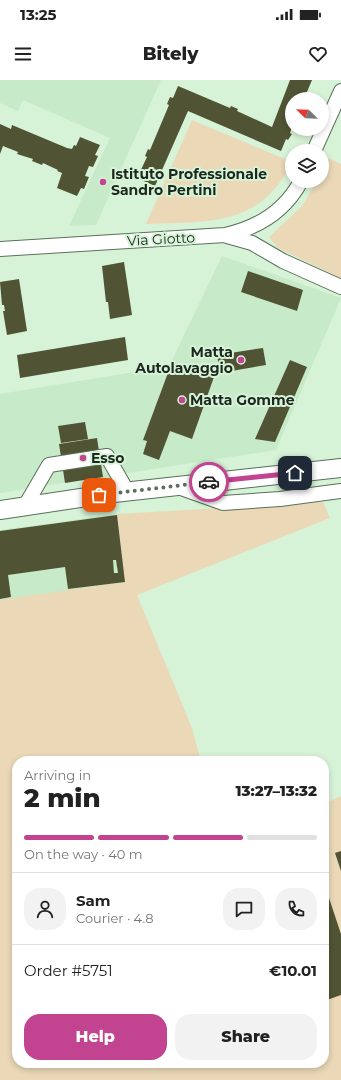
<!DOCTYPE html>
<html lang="en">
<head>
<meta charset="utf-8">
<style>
  body { margin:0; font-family:Montserrat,sans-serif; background:#f2f2f2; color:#222; height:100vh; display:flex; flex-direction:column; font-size:15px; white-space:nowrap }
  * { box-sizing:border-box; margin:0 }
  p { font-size:13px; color:#767676 }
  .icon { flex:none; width:22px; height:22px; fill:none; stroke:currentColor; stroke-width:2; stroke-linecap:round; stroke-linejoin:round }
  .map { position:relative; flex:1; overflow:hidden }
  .side { position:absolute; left:12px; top:676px; width:317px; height:312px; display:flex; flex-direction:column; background:#fff; border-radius:16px; box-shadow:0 2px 6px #0003 }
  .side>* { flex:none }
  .needle { width:26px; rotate:293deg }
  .fabs { position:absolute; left:285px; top:12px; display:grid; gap:8px }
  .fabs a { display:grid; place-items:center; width:44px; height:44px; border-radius:50%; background:#fff; box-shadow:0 2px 6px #0003; font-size:20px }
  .pin { position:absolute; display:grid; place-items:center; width:34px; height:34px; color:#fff; margin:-17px; border-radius:8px; box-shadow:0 2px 6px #0006 }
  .courier { position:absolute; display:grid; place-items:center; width:40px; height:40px; margin:-20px; border:3px solid #c2438f; border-radius:50%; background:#fff; color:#222; box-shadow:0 1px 5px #0007 }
  .overview em { font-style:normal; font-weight:800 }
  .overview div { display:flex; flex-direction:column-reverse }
  .overview { display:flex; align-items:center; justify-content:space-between; height:68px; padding:0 12px }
  h1 { font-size:26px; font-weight:800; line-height:30px }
  .bar { display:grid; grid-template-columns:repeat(4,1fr); gap:6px 4px; align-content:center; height:48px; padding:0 12px }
  .bar i { height:5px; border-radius:3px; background:#e0e0e0 }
  .bar .active { background:#c2438f }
  .bar p { grid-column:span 4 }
  .line { display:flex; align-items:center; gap:10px; padding:0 12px; border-top:1px solid #e0e0e0 }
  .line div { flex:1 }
  .round { display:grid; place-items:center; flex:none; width:42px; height:42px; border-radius:16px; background:#f2f2f2 }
  .action { display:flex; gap:8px; margin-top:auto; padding:8px 12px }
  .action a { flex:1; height:46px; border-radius:16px; background:#c2438f; color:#fff; font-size:16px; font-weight:800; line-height:46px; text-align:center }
  .action a+a { background:#f2f2f2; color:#222 }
  .status { display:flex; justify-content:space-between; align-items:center; height:28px; padding:0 20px; background:#fff; direction:ltr }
  .status svg { height:11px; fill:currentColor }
  header { display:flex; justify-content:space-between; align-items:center; height:52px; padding:0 12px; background:#fff; font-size:18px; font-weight:800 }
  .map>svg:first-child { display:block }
  .built { fill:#c7eac8 }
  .green { fill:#ead8b7 }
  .building { fill:#515434; fill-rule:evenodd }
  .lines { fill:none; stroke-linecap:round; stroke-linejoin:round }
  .minor-casing { stroke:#587159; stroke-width:16 }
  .major-casing { stroke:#587159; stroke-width:20 }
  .minor { stroke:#fff; stroke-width:14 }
  .major { stroke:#fff; stroke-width:18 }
  .done { stroke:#5d6e5e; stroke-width:4; stroke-dasharray:0 7.2 }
  .route { stroke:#c2438f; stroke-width:5 }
  .poi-dot { fill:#c2438f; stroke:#d7f3d7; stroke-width:1.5 }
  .labels { text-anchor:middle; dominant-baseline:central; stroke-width:4; stroke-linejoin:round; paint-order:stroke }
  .poi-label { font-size:14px; font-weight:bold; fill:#1c271d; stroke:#d7f3d7; text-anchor:start }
  .street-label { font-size:14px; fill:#1c271d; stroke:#d7f3d7 }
</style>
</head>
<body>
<div class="status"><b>13:25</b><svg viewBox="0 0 49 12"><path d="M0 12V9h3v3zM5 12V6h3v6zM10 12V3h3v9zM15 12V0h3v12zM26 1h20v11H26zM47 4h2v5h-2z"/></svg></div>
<header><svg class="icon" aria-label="menu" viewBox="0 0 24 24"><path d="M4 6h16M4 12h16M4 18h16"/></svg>Bitely<svg class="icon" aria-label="heart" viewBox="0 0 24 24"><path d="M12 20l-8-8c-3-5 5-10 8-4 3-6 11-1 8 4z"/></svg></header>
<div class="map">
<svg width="341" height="1000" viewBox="0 0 341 1000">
  <rect width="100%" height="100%" fill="#d7f3d7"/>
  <path class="built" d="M0,0H161L96,145L69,146L110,58L23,20L18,31L0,23Z
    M222,176L341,218L276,370L0,413V314L152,289L168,295L173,278Z
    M117,434L129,503L0,522V450Z"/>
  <path class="green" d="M192,40L292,82C261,147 208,142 146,144Z
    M329,78L341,84V198L278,168L269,157L302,126L317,101H322V92Z
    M323,422L330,438L137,515L192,648L201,681H17V983H324V724L341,716V1000H0V520L125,502L117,434Z"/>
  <path class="building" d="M290,0H312L304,19H292V47L290,53L292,54L288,60L286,59L281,71L188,31L155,106L137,98L147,77L145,76L148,69L150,70L169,25L167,24L170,17L173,18L178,6L230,28L231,26L238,29L237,31L272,47Z
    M0,44L11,49L12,45L67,68L72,69L74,65L76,66L80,57L100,65L95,75L98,76L93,87L89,86L85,96L89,97L84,109L81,108L77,116L57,108L62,93L57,91L58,90L43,83L42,85L32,81L33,79L17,74L18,72L3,66L0,74Z
    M124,182L132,235L110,239L108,222H106L102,186Z
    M248,191L303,210L297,231L241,212Z
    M19,199L27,251L7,255L3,231H5L4,225H2L0,202Z
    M125,257L128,280L20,298L17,275Z
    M263,268L266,285L220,293L217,275Z
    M290,280L307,287L275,362L255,359Z
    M172,282L214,297L192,359L170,351L159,380L143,374L147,361L143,360Z
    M85,342L88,359L61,363L58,346Z
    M97,358L103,397L65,403L59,364Z
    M117,435L125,502L68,509L65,487L8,495L11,517L0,519V451ZM113,480H116L118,493H114Z
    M341,771V791L335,773Z
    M324,803L341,854V915L324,921Z"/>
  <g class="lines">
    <defs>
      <path id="minor" d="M314,71L341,11
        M227,156L252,163L283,181L341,207
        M0,169L225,155C257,148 285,131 301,101
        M178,407L223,423L280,419L341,411
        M25,426L49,385L107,376L127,411"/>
      <path id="major" d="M0,430L114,413L341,388"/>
    </defs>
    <use href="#minor" class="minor-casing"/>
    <use href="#major" class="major-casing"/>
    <use href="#minor" class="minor"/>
    <use href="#major" class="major"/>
  </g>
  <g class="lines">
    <path class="done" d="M99,415L209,402"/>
    <path class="route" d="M209,402L295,393"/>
  </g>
  <g class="poi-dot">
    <circle cx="103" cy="102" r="4"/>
    <circle cx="241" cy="280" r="4"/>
    <circle cx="182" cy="320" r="4"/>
    <circle cx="83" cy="378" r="4"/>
  </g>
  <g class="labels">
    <g class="poi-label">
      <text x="111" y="94">Istituto Professionale<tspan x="111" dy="16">Sandro Pertini</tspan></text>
      <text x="233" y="272" text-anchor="end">Matta<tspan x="233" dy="16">Autolavaggio</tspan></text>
      <text x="190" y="320">Matta Gomme</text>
      <text x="91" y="378">Esso</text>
    </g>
    <g class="street-label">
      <text transform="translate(161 159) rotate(-3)">Via Giotto</text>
    </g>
  </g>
</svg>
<div class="fabs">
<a><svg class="needle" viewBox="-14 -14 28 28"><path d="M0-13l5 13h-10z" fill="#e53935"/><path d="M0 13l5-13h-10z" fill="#767676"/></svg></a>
<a><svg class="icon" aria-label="layers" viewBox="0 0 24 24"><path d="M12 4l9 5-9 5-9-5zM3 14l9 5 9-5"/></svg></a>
</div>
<div class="pin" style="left:99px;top:415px;background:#ea580c"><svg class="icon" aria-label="bag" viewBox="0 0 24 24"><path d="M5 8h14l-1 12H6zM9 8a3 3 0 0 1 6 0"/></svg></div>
<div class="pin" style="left:295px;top:393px;background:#1f2937"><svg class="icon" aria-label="home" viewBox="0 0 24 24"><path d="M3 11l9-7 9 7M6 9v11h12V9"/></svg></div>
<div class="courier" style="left:209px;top:402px"><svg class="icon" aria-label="car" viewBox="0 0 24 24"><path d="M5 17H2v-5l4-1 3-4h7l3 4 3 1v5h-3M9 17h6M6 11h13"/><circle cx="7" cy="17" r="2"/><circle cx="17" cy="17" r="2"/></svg></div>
<section class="side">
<div class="overview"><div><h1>2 min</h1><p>Arriving in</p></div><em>13:27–13:32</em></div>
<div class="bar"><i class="active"></i><i class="active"></i><i class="active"></i><i></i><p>On the way · 40 m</p></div>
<div class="line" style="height:72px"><a class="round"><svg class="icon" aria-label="person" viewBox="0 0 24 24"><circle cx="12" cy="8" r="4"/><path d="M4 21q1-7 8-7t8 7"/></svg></a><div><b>Sam</b><p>Courier · 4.8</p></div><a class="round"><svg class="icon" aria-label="chat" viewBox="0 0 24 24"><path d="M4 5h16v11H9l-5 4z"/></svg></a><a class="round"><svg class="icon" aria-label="phone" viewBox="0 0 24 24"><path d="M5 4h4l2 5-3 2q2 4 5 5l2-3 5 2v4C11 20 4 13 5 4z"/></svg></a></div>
<div class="line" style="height:52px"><div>Order #5751</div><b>€10.01</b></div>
<div class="action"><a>Help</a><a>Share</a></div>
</section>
</div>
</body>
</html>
